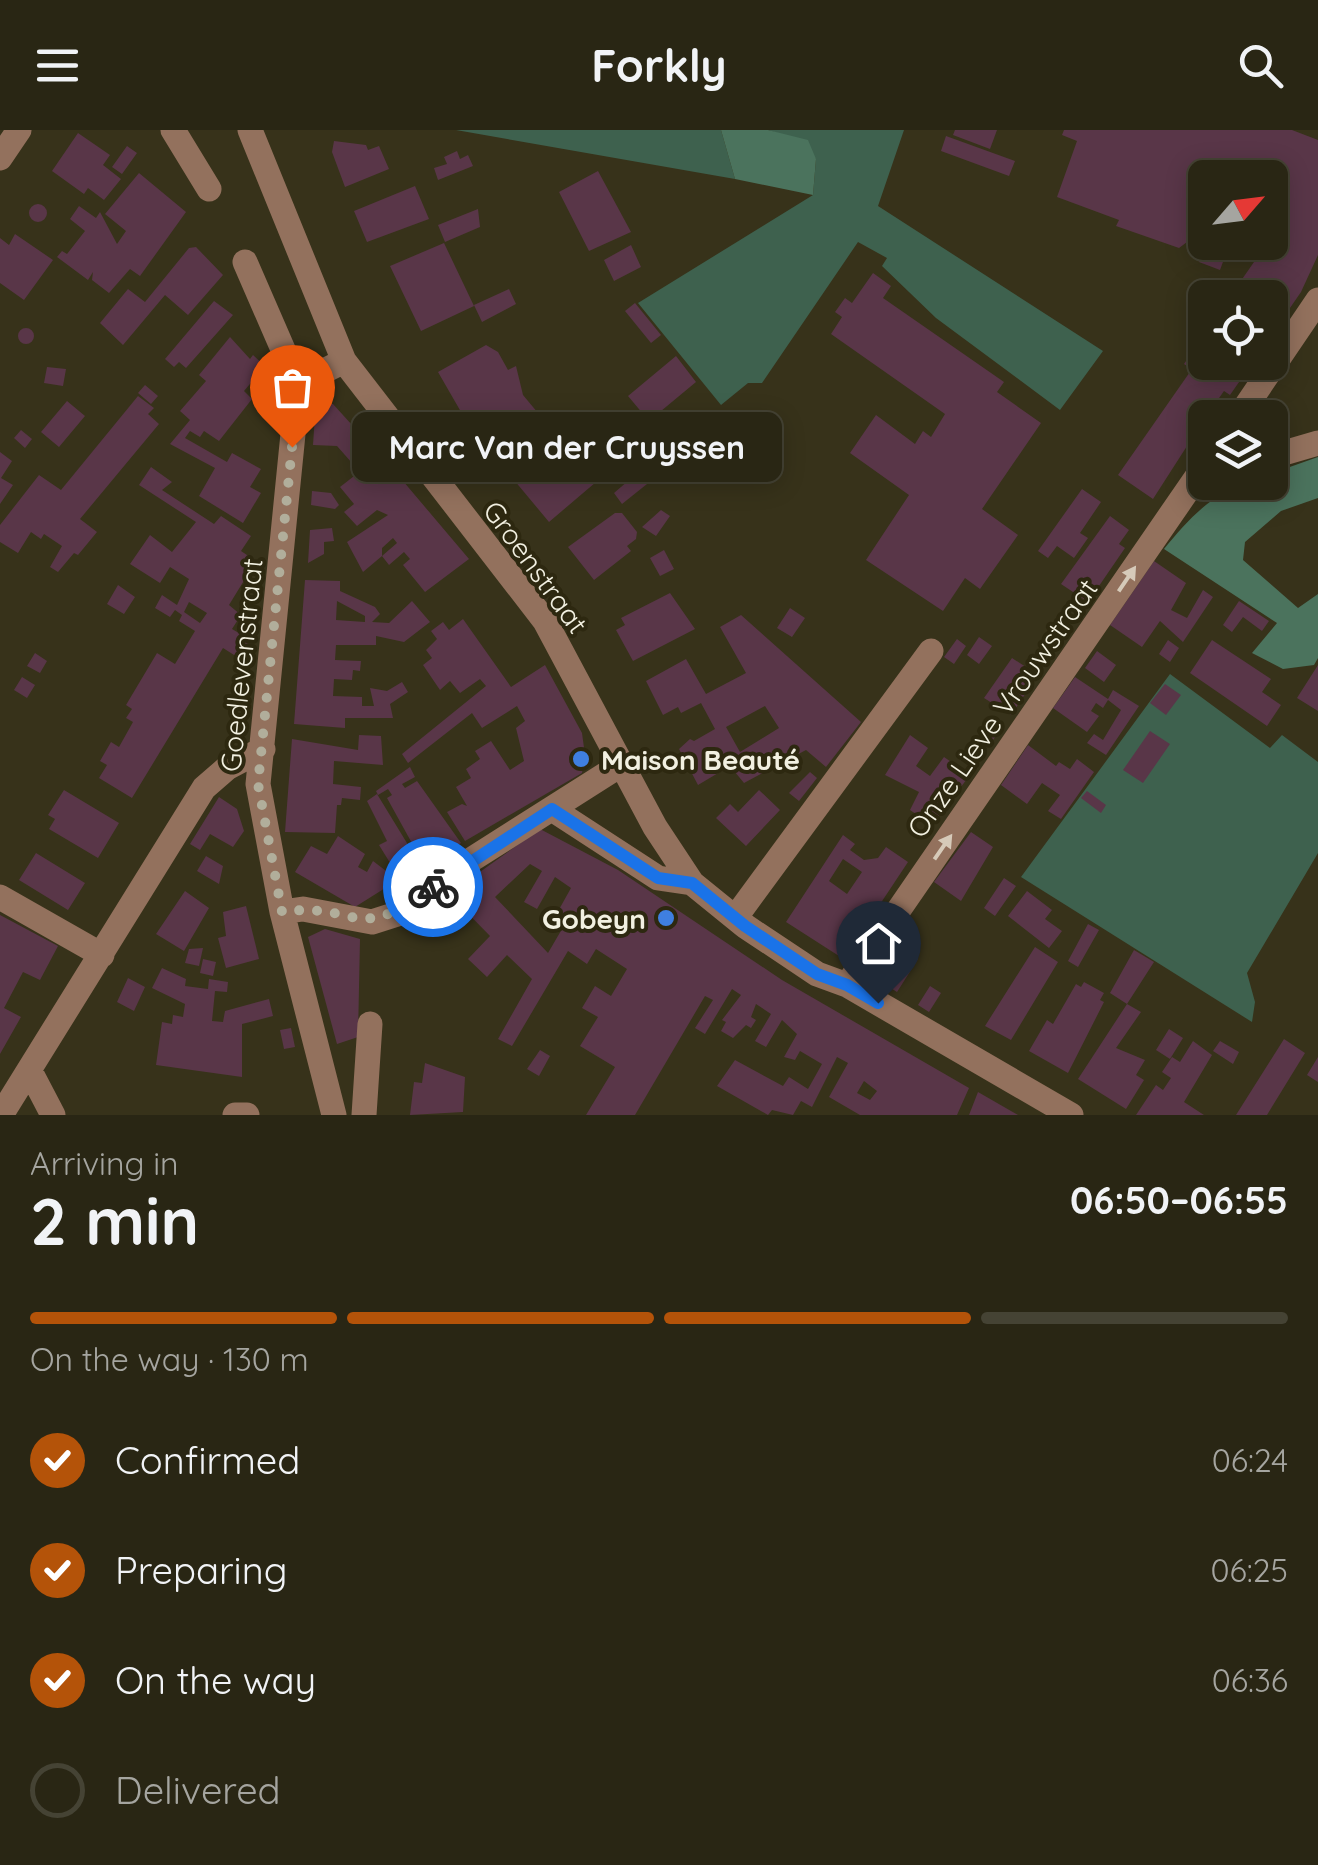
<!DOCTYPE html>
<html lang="en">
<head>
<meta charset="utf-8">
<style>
  body { margin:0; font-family:Quicksand,sans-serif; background:#353222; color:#f1f3f6; height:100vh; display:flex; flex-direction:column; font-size:38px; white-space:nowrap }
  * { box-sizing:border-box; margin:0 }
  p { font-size:32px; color:#a5a5a0 }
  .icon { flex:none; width:55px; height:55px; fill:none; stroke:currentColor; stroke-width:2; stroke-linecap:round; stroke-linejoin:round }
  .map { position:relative; height:985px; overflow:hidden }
  .sheet { display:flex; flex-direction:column; background:#292614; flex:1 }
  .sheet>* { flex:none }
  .needle { width:65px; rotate:62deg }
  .fabs { position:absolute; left:1188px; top:30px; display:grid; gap:20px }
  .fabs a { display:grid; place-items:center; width:100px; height:100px; border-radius:15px; background:#292614; box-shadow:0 5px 25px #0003,0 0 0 2px #454334; font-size:50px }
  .pin { position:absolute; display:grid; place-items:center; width:85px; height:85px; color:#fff; margin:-102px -42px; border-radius:50% 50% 50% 0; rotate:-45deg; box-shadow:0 0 10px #0007 }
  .pin .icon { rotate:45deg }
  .courier { position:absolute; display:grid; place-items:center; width:100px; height:100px; margin:-50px; border:8px solid #1a73e8; border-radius:50%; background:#fff; color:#222; box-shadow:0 2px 12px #0007 }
  .bubble { position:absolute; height:70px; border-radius:15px; background:#292614; box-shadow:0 5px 25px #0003,0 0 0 2px #454334; font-size:32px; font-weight:700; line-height:70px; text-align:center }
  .headline em { font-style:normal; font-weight:700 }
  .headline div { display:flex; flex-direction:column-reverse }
  .headline { display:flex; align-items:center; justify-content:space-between; height:170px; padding:0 30px }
  h1 { font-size:65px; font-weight:700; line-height:75px }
  .bar { display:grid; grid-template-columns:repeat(4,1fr); gap:15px 10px; align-content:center; height:120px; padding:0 30px }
  .bar i { height:12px; border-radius:8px; background:#454334 }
  .bar .current { background:#b45309 }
  .bar p { grid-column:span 4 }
  ol { padding:0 30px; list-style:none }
  li { display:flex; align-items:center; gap:30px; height:110px }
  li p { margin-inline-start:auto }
  li .icon { padding:10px; border-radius:50%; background:#b45309; color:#fff; stroke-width:4 }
  li:last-child { color:#a5a5a0 }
  li i { width:55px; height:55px; border:5px solid #454334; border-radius:50% }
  header { display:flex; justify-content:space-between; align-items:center; height:130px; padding:0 30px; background:#292614; font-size:45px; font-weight:700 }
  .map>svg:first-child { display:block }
  .green { fill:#3e614e }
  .forest { fill:#4b735d }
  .building { fill:#593648; fill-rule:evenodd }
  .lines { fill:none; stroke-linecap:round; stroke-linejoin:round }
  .minor { stroke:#93715d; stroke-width:25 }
  .oneway { fill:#d6cab9 }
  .done { stroke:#b1ae9b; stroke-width:10; stroke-dasharray:0 18 }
  .route { stroke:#1a73e8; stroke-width:12 }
  .shop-dot { fill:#3f7fe0; stroke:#2d2810; stroke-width:4 }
  .labels { text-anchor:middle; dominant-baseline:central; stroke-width:8; stroke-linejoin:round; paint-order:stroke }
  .street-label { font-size:28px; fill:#f2f0e1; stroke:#2d2810 }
  .poi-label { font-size:28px; font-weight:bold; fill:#f2f0e1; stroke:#2d2810; text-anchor:start }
</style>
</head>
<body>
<header><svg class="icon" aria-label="menu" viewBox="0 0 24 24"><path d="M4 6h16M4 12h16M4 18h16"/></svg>Forkly<svg class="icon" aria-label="search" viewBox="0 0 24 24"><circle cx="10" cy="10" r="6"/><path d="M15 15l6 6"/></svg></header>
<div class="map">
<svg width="1318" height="985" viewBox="0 0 1318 985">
  <rect width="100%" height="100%" fill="#37321a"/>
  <path class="green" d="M456,0H721L735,49Z
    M768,0H904L878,76L1103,221L1060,280L936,188L882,136L887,128L858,112L762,253H748L721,275L638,173L813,65L816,29L792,8Z
    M1170,544L1270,618L1282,605L1318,632V723L1247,843L1255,872L1252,892L1021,747Z"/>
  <path class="forest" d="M721,0H768L808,10L816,29L813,65L735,49Z
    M1318,327V368L1281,381L1245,412L1243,430L1298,478L1318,464V528L1314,535L1283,539L1252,523L1277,493L1164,419C1194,383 1221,352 1270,352V344Z"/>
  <path class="building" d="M955,0H997L990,19L953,5Z
    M1064,0H1292L1318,10V125L1301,162L1270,207V168H1229L1254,132L1227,121L1220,140L1199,132L1207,112H1270V48H1205V114L1191,109L1179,118L1116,96L1119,90L1057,67L1077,11L1062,5Z
    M78,3L110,25L103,35L121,49L104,70L88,58L84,64L52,41Z
    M946,6L1015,31L1009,46L941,21Z
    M334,11L366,15L368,20L379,16L389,39L345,57L332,22Z
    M127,16L137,23L122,44L112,37Z
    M457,21L460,29L468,25L473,36L438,50L434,38L447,34L444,27Z
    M598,41L631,102L589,121L559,62Z
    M139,43L186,82L140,146L130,139L109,163L92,150L93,142L88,150L57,127L62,121L67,124L85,101L70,89L79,76L96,88L100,82L117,114L126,101L105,84Z
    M415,56L429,89L367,112L354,81Z
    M29 83a9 9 0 1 1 18 0a9 9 0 1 1-18 0Z
    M478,79L480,97L445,112L438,95Z
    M15,104L53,130L24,170L0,153V108L9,115Z
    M444,113L474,176L421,201L390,136Z
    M631,115L641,137L614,151L604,130Z
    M196,117L223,145L188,185L165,165L123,215L100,193L128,159L145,172L189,118Z
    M873,143L891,156L883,168L1004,252L997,262L1041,293L982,379L1018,405L980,459L965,448L943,481L866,430L909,365L850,323L876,285L915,314L923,301L931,307L945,284L831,204L842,187L835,182L845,168L852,173Z
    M509,159L516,174L482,192L474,175Z
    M214,171L233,185L186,238L179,232L174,237L165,229Z
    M635,173L661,205L651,213L625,181Z
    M18 206a8 8 0 1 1 16 0a8 8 0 1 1-16 0Z
    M1205,203V232H1253L1230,265L1224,261L1205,288L1153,369L1118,345L1192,239L1184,234Z
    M230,207L250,229L253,225L265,236L244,261L252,269L219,311L204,301L200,307L190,301L185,308L227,332L232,323L261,339L250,357L261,363L243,393L199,366L215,338L170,314L190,290L180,281L206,251L199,245Z
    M486,215L498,222L508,240L516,236L523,265L538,283L527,303L495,328L476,306L480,303L472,301L438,242Z
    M676,226L696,252L649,291L628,266Z
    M47,237L66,239L63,256L44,253Z
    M145,255L158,266L151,274L138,263Z
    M138,266L154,278L148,284L159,294L80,389L97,402L78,425L74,423L58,442L50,437L62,416L44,404L41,409L31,402L18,423L0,412V395L39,345L61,360Z
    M67,271L85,286L59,317L41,302Z
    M326,273L333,274L371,316L352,333L337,316L313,315L315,285Z
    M21,300L32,309L25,318L14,308Z
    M573,300L609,341L549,392L514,350Z
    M0,322L12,331L1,348L13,355L0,374Z
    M381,325L469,429L425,462L403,435L410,429L404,422L389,435L382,426L397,413L393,408L382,418V426L363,442L347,412L388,385L377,380L357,396L344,382L354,374L340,357Z
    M151,337L172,352L162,360L214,394L221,386L251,406L241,421L256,431L229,475L241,485L232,499L249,509L242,530L223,518L132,668L99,648L107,635L100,631L111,612L119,617L133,592L126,588L132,579L126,575L157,523L175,534L195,501L179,491L182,485L175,480L170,487L155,478L162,465L177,475L189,449L170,437L160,453L130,434L150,405L172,422L196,392L139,355ZM189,472L207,483L200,493L184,482Z
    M642,339L652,350L622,374L614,363Z
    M1082,359L1101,372L1080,403L1088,408L1074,428L1057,416L1048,428L1038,421Z
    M312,361L331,363L339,375L335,379L311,375Z
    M661,380L670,386L656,406L642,397Z
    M615,383H622L637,402L636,409L627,416L631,421L594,450L568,417Z
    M1110,386L1129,400L1119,414L1125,418L1088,472L1061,454Z
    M332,398L334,411L324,412V424L308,433L310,400Z
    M664,420L674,439L660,446L650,428Z
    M1154,431L1186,453L1171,480L1187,488L1203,460L1213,467L1183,512L1160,491L1142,517L1110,495Z
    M305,450L340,451V461L375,477L380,484L372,492L389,493L412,471L430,492L404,512L376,506V515H336L335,530L361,531L360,541L353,540L352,550L334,549L333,566L362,567V576H374L370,558L387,561L402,552L408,562L390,574L393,588H345V598L294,594ZM337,471L365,486V492L336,490Z
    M118,455L135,467L124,484L107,474Z
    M670,463L695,499L633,531L616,500L625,495L621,488Z
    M1239,471L1269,491L1262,501L1243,487L1232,502L1223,495Z
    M790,478L805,488L792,507L777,498Z
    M741,485L861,592L826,637L806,620L744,653L730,636L698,655L679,619L690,609L694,611L715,599L701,573L681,583L678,577L663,585L646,551L686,529L706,564L746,543L720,497ZM765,576L779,598L740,622L726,597Z
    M463,489L511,557L545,535L582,603L585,625L582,643L465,711L447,682L462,674L467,676L456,657L471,648L466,639L480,629L475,621L491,611L510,640L524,631L516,598L525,591L517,576L482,598L472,583L408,633L402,624L486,556L480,549L460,563L450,551L440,560L423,535L432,528L426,520L437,509L431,501L443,492L449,500Z
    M979,507L992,516L979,534L967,525Z
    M957,509L966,516L954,534L944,527Z
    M1168,510L1179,518L1170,532L1159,524Z
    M1212,510L1271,549L1262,562L1281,575L1267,596L1190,543Z
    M1097,521L1116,535L1104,552L1085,538Z
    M35,523L47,531L40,543L27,536Z
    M1012,528L1038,545L1011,585L984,568Z
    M1318,535V581L1297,568Z
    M22,547L35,555L27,568L14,560Z
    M1075,547L1108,569L1113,560L1139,576L1106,625L1087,613L1094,604L1103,610L1121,580L1108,570L1103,578L1096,573L1091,581L1099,586L1087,602L1053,578Z
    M1165,554L1181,565L1166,585L1150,573Z
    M990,592L1000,599L990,615L979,607Z
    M1150,601L1170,614L1143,653L1123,640Z
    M359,605L381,606L383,635L334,631L333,654L361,657L360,670L342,668L341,675H337L335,703L285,702L292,609L358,620Z
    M910,605L928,618L916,636L930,646L944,627L970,645L932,695L910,680L919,662L885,645Z
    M1028,615L1056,636L1059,632L1070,639L1077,629L1094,642L1061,689L1048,681L1060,665L1042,653L1027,674L1001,655Z
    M410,637L415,647L402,654L405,658L417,651L461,713L424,735L387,668L392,665L388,659L378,665L376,661Z
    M810,642L817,648L799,671L789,663Z
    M64,660L119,693L98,728L49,699L55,689L48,685Z
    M759,660L780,680L746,716L716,688L730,674L738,682Z
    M1087,661L1106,675L1101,683L1081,668Z
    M377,664L421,736L400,749L379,715L387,711L367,671Z
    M219,667L237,679L244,701L233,717L210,704L200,720L190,714Z
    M540,699L618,740L782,850L969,958L957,985H860L829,967L848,933L837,927L812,977L801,971L793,985L772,980L768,985L717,956L735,930L783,956L789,947L808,959L822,934L800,921L795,930L784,927L797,904L782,890L766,917L755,911L771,884L756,874L751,887L756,890L751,898L746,895L733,908L721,901L726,892L722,890L741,865L732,859L705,904L695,898L713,870L705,866L635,985H586L615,937L580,916L598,887L582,878L595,856L611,866L627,839L596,819L587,834L568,821L512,916L498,909L532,849L507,825L487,847L468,829L490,806L449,764ZM530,734L542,741L524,772L537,779L555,747L571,758L552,792L562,799L548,823L495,767ZM864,951L877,961L870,970L857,963Z
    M971,702L993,717L961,771L934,752Z
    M843,705L855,714L850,720L864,730L878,728L886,717L908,732L847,824L839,826L786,792ZM843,729L862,742L847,764L829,751Z
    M338,706L365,724L358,737L367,742L373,731L398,750L355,777L295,742L311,716L327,724Z
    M36,723L85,753L68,780L19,750Z
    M206,726L223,736L219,754L197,741Z
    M1004,748L1016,756L995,786L984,778Z
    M185,761L209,778L184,821L156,804Z
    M1027,761L1052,780L1045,789L1062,801L1049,818L1008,786Z
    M246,776L259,829L226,838L218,808L226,806L223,782Z
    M0,785L58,816L40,850L23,842L4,878L21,887L0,924Z
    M1088,794L1099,800L1078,837L1068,831Z
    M325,799L360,809L358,907L337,914L308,807Z
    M893,812L918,829L897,862L875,848L873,840Z
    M1035,817L1058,832L1011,910L985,896Z
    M203,818L199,836L185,833L189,819Z
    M1134,820L1154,832L1127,874L1110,863Z
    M203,829L216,832L213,846L200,843Z
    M162,838L186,849L185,856L208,859L209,849L228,852L227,862L215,861L212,891L223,892L225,881L269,869L273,886L242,894V947L156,935L162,892L172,894L173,885L183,887L185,874L152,858Z
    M128,848L145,857L134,881L117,872Z
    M1084,852L1104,863L1100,870L1104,872L1068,943L1029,921L1047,890L1053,894L1076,854L1081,857Z
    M930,856L941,863L929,882L918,875Z
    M1127,874L1141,882L1116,918L1145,930L1136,945L1144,950L1126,979L1078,949Z
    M291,898L295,917L284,919L280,900Z
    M1169,899L1183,908L1170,929L1156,920Z
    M1284,909L1305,923L1267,985H1236Z
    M1193,911L1212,925L1184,972L1204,985H1136L1156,955L1163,960L1171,948L1162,942L1172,927L1180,932Z
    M1220,911L1239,922L1233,934L1213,921Z
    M540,920L550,926L539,946L527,939Z
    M1318,927V952L1307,945Z
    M425,933L465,947L463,982L410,985L414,952L422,953Z
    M978,962L1011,981L1018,985H969Z"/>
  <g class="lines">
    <path class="minor" d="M173,0L209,59
      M250,0L344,231L545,491L655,697L692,753L745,796L817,844L847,855L1071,985
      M0,28L19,0
      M245,132L298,254L258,654L282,782L334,985
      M298,254L344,231
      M1238,288L1318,170
      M1270,327L1318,313
      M552,679L658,748L692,753
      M0,767L102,825
      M282,782L303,779L372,792L397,784L455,740L622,634
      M735,788L931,521
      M847,855L1205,335
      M30,941L53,985
      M1,985L204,658L227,638L263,619
      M235,985H247
      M364,985L370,894"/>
  </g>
  <defs><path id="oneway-solid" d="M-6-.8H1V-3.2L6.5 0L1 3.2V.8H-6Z" transform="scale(2.5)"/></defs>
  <g class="oneway">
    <use href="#oneway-solid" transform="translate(1127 449) rotate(-56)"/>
    <use href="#oneway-solid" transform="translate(943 717) rotate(-55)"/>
  </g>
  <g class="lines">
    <path class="done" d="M292,317L258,654L282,782C360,771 352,817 433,757"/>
    <path class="route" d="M433,757L552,679L658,748L692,753L745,796L817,844L847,855L878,873"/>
  </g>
  <g class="shop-dot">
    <circle cx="581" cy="629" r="10"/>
    <circle cx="666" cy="788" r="10"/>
  </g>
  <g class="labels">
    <g class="street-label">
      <text transform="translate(536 437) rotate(54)">Groenstraat</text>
      <text transform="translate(241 535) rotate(-84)">Goedlevenstraat</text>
      <text transform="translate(1002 578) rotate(-55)">Onze Lieve Vrouwstraat</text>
    </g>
    <g class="poi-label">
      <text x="601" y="629">Maison Beauté</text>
      <text x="646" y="788" text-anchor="end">Gobeyn</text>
    </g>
  </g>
</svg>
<div class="fabs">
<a><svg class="needle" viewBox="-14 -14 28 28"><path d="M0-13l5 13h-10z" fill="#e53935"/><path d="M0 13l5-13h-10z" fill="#a5a5a0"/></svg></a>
<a><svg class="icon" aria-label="locate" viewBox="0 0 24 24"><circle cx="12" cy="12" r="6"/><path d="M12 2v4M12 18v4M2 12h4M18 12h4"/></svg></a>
<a><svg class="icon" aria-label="layers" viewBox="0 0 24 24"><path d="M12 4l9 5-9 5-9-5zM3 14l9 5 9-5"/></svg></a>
</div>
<div class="pin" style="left:292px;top:317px;background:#ea580c"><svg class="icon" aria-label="bag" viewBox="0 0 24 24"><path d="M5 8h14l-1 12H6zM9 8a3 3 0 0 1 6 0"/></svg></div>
<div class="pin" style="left:878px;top:873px;background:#1f2937"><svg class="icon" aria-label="home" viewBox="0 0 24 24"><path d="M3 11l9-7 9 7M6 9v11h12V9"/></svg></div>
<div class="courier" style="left:433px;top:757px"><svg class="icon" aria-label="bike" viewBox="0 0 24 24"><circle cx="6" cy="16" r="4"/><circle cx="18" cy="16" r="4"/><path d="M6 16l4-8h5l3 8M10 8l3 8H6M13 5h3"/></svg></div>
<div class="bubble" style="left:352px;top:282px;width:430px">Marc Van der Cruyssen</div>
</div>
<section class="sheet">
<div class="headline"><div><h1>2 min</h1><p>Arriving in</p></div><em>06:50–06:55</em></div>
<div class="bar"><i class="current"></i><i class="current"></i><i class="current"></i><i></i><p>On the way · 130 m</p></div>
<ol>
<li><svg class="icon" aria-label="check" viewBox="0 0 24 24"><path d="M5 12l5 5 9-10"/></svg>Confirmed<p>06:24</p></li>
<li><svg class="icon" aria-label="check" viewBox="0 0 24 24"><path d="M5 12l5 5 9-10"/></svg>Preparing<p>06:25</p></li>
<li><svg class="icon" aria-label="check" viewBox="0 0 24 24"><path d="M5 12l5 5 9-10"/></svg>On the way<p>06:36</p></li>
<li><i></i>Delivered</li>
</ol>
</section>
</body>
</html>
